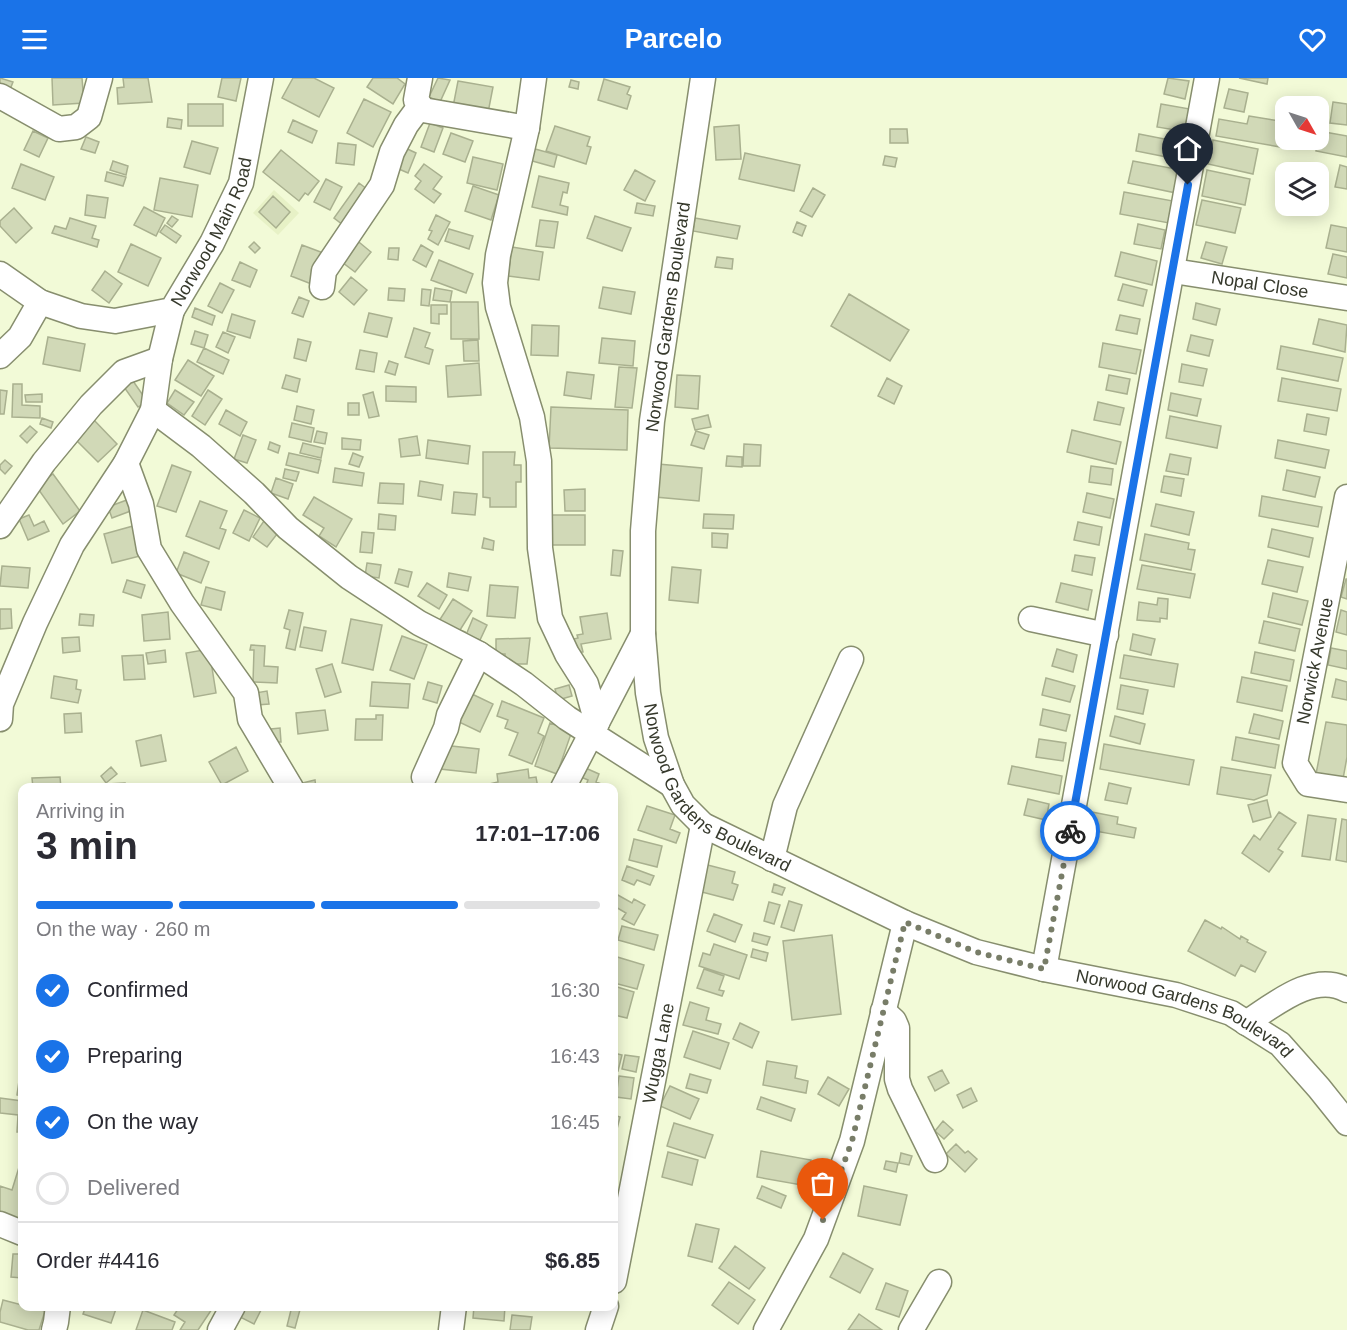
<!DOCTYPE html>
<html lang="en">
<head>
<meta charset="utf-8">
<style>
  body { margin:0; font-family:Arial,sans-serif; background:#f2f2f3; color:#2b2b33; height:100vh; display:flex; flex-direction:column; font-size:22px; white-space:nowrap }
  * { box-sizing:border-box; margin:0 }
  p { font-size:20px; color:#7c7c81 }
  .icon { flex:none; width:33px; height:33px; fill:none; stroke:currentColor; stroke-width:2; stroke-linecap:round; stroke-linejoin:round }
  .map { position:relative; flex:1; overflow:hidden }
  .details { position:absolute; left:18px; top:705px; width:600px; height:528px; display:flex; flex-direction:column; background:#fff; border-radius:12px; box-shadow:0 3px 15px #0003 }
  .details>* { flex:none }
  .needle { width:39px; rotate:129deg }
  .controls { position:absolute; left:1275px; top:18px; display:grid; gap:12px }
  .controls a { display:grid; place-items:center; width:54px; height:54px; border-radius:12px; background:#fff; box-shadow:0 3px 15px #0003; font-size:30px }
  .pin { position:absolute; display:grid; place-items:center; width:51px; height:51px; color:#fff; margin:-62px -26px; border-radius:50% 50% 50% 0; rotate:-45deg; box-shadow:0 0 6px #0007 }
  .pin .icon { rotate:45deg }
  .courier { position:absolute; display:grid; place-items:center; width:60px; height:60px; margin:-30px; border:4px solid #1a73e8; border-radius:50%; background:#fff; color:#222; box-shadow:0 2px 8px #0007 }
  .headline em { font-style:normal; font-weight:700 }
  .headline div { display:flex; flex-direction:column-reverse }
  .headline { display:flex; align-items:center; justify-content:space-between; height:102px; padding:0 18px }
  h1 { font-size:39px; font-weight:700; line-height:45px }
  .bar { display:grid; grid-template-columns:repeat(4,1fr); gap:9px 6px; align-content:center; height:72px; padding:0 18px }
  .bar i { height:8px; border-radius:4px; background:#e1e1e2 }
  .bar .current { background:#1a73e8 }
  .bar p { grid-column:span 4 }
  .line { display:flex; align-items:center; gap:15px; padding:0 18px; border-top:2px solid #e1e1e2 }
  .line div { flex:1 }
  ol { padding:0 18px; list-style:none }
  li { display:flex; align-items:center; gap:18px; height:66px }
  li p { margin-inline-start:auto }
  li .icon { padding:6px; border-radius:50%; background:#1a73e8; color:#fff; stroke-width:4 }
  li:last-child { color:#7c7c81 }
  li i { width:33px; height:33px; border:3px solid #e1e1e2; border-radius:50% }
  header { display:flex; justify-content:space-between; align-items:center; height:78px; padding:0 18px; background:#1a73e8; color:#fff; font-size:27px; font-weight:700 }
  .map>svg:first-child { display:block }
  .built { fill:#e7f1c6 }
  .building { fill:#d1d9b7; stroke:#a9b08f; stroke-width:1.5 }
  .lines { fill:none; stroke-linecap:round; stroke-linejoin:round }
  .minor-casing { stroke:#878e6e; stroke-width:27 }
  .minor { stroke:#fff; stroke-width:24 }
  .done { stroke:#787d68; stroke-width:6; stroke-dasharray:0 10.8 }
  .route { stroke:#1a73e8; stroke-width:8 }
  .labels { text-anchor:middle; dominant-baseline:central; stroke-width:5; stroke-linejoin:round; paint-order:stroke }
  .street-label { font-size:18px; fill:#36392c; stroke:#fff }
</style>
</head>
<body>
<header><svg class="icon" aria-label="menu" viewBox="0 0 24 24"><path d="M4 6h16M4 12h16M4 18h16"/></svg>Parcelo<svg class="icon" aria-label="heart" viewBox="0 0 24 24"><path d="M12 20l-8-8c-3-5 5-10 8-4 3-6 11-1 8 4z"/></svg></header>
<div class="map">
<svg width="1347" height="1252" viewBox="0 0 1347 1252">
  <rect width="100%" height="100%" fill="#f2fad7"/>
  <path class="built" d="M274,112L299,135L278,157L253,135Z"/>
  <path class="building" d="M0,0L13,4L9,14L0,10Z
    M52,0H82L84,25L53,27Z
    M123,0H148L152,24L118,26L117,10L124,9Z
    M222,0H241L236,23L218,19Z
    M293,0H314L334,10L319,39L282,20Z
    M373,0H397L405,6L393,26L367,9Z
    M438,0L450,2L440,24L429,19Z
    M1168,0L1189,3L1185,21L1164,16Z
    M1239,0H1268L1267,6Z
    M604,1L630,9L627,16L631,18L627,31L598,22Z
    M571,2L579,4L578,11L569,9Z
    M458,3L493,9L487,40L452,34Z
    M1229,11L1248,15L1244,34L1224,30Z
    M364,21L391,34L373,69L347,55Z
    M1333,24L1347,26V47L1330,45Z
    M188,26H223V48H188Z
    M1161,26L1190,31L1187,54L1157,49Z
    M1249,38L1286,44V70L1216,58L1219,41L1247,46Z
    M168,40L182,42L181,51L167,49Z
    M293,42L317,53L312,65L288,54Z
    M430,45L443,50L434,74L421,69Z
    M739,47L741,81L716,82L714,49Z
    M555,48L590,59L587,68L591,69L586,86L546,73Z
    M890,51H907L908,65H890Z
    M33,53L48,60L39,79L24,72Z
    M1319,53L1347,58V79L1316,73Z
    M451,55L473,63L465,84L443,76Z
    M1139,56L1175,63L1172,80L1136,73Z
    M86,59L99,64L95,75L81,71Z
    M1213,62L1258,71L1253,96L1208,86Z
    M192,63L218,70L210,96L184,89Z
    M338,65L356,67L354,87L336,85Z
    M401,68L416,75L408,95L392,88Z
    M528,69L557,77L554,89L525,81Z
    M281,72L319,103L308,117L305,115L299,123L263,94Z
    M745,75L800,87L794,113L739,101Z
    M885,78L897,80L895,89L883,87Z
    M473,79L503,86L497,112L467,105Z
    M113,83L128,88L126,97L110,92Z
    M1133,83L1181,92L1176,115L1128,105Z
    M21,86L54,99L45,122L12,110Z
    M424,86L442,99L433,111L441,116L434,125L415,111L421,103L415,98Z
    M1340,87L1347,89V111L1335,109Z
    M635,92L655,103L645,123L624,112Z
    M1207,92L1250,101L1245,127L1202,118Z
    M107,94L126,99L123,108L105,103Z
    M539,98L569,105L567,115L563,114L560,127L568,129L567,137L532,129Z
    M160,100L198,107L192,139L154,132Z
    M326,101L342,109L330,132L314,124Z
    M359,105L372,115L347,150L334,140Z
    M473,108L499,117L491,142L465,133Z
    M813,110L825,117L812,139L800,133Z
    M1124,114L1173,123L1169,145L1120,136Z
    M87,117L108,120L105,140L85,137Z
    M273,118L290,134L276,150L259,134Z
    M1202,122L1241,130L1235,155L1196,147Z
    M637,125L655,128L653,138L635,135Z
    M144,129L165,140L156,158L134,147Z
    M14,130L32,150L16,165L0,148V143Z
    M436,137L450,144L438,167L428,161L432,153L429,152Z
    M172,138L178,142L172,149L167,145Z
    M595,138L631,150L622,173L587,160Z
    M70,140L96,148L92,160L99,162L97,169L52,155L55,148L66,151Z
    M695,140L740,148L737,161L693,153Z
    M540,142L558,144L554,170L536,168Z
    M797,144L806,148L802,158L793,154Z
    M1138,146L1165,152L1161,171L1134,166Z
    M165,147L181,158L176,165L160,154Z
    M1331,147L1347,150V174L1326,170Z
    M449,151L473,158L469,171L445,163Z
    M354,160L371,174L355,194L338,181Z
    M254,164L260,170L255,175L249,169Z
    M1206,164L1227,169L1222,186L1201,180Z
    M131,166L161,180L148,208L118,194Z
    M302,167L326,176L314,207L291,198Z
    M421,167L433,174L426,189L413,182Z
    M512,169L543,174L539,202L508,198Z
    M389,170H399L398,182L388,181Z
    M1121,174L1157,183L1152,207L1115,198Z
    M1333,176L1347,179V200L1328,196Z
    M717,179L733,181L732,191L715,189Z
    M439,182L473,196L466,215L431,202Z
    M240,184L257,192L250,209L232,202Z
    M105,193L122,206L109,225L92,212Z
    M351,199L367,212L354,227L339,214Z
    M220,205L234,212L222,235L208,228Z
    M1123,206L1147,212L1143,228L1118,222Z
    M603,209L635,214L631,236L599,230Z
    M389,210L405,211L404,223L388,222Z
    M435,210L452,213L450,224L433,222Z
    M422,211L431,212L429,228L421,227Z
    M849,216L909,252L890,283L831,248Z
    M299,219L309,223L303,239L292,235Z
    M451,224H478L479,261H451Z
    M1196,225L1220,231L1216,247L1193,241Z
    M431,227H447V236H439V246L431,245Z
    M195,230L215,238L212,247L192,239Z
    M369,235L392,240L387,259L364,254Z
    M232,236L255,243L250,260L227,253Z
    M1120,237L1140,241L1137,256L1116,252Z
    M1319,241L1347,247L1345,274L1313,266Z
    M532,247L559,248L558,278L531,277Z
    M414,250L430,255L425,269L433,272L429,286L405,279Z
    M195,253L208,257L204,270L191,266Z
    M223,254L235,259L228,275L216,269Z
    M1191,257L1213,262L1209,278L1187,273Z
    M48,259L85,266L80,293L43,286Z
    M602,260L635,263L633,288L599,285Z
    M298,261L311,264L306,283L294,280Z
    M478,262L479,283H464L463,263Z
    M1103,265L1141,272L1136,296L1099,289Z
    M1281,268L1343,280L1338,303L1277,291Z
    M204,270L229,282L223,296L197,284Z
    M360,272L377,275L374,294L356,291Z
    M188,282L214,298L201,318L175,302Z
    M389,283L398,286L395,297L385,294Z
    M479,285L481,317L448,319L446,288Z
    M1182,286L1207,291L1203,308L1179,304Z
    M619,289L637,290L632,330L615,329Z
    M567,294L594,297L591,321L564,317Z
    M286,297L300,301L297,314L282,310Z
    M677,297L700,298L698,331L675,329Z
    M1109,297L1130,301L1127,316L1106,312Z
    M887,300L902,308L894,326L878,318Z
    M1282,300L1341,311L1337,333L1278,323Z
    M133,303L147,323L138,329L124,309Z
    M13,306H22V327L40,328V340L12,339Z
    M386,308L416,309V324L386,323Z
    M0,312L7,313L4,336H0Z
    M175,312L194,324L184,337L167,325Z
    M208,312L222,321L205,347L192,338Z
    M373,314L379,338L369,340L363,317Z
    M1171,315L1201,321L1197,338L1168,332Z
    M42,316V324H26L25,317Z
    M1098,324L1124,330L1120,347L1094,342Z
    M348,325H359V337H348Z
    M297,328L314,332L311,346L294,342Z
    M551,329L628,332L627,372L549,370Z
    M226,332L247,344L240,358L219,346Z
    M1307,336L1329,340L1326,357L1304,353Z
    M708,337L711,349L695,352L692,341Z
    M1170,338L1221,348L1217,370L1166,360Z
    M42,340L53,344L51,350L40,346Z
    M92,340L117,366L98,384L73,359Z
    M292,345L314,350L311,364L289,359Z
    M30,348L37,354L27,365L20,358Z
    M1072,352L1121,364L1116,386L1067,374Z
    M317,353L327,355L325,366L314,364Z
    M696,353L709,357L704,371L691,367Z
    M243,357L256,362L247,385L234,381Z
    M417,358L420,377L401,379L399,361Z
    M342,360L361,362L360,372L342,371Z
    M428,362L470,368L468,386L426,380Z
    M1278,362L1329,372L1325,390L1275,380Z
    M270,364L280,368L278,375L268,371Z
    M303,365L323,370L321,380L300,375Z
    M744,366L761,367L760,388H743Z
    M483,374H515L514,387H521V404H516V429H490V420L483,419Z
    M289,375L321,382L318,395L286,387Z
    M353,375L363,379L359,389L349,386Z
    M1170,376L1191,380L1188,397L1166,393Z
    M727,378L742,379V389L726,388Z
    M5,382L12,388L5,396L0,391V387Z
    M658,386L702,390L699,423L655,419Z
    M172,387L191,394L176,434L157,428Z
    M1091,388L1113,391L1111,407L1089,404Z
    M335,390L364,395L362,408L333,404Z
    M285,391L299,394L296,403L283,400Z
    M1287,392L1320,399L1315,419L1283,412Z
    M53,396L80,433L63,446L36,408Z
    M1164,398L1184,401L1181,418L1161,414Z
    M276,400L293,406L288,421L271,415Z
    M420,403L443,407L441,422L418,418Z
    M380,405L404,406L403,426L378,425Z
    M585,411V433H565L564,412Z
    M454,414L477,416L475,437L452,435Z
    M1087,415L1114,421L1110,440L1083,434Z
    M1262,418L1322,429L1318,449L1259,438Z
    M314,419L352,441L336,469L319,458L324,450L303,437Z
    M132,420L136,431L112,440L108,429Z
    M200,423L227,433L220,450L226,452L219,471L186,458Z
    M1156,426L1194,434L1189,457L1151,448Z
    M244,432L260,440L249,463L233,455Z
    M379,436L396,438L395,452L378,451Z
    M704,436L734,437L733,451L703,450Z
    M29,437L34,448L44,443L49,453L28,462L19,441Z
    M543,437H585V467H543Z
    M266,440L281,451L267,469L253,459Z
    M1078,444L1102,449L1099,467L1074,462Z
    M133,448L140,478L112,485L104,456Z
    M1272,451L1313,460L1309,479L1268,469Z
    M362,454L374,455L372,475L360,474Z
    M712,455L728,456L727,470L712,469Z
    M1145,456L1189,465L1188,471L1195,472L1191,492L1140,482Z
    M484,460L494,463L493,472L482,470Z
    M613,472L623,473L620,498L611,497Z
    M184,474L209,484L201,505L176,495Z
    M1075,477L1095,480L1092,497L1072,493Z
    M1268,482L1303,489L1297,514L1262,506Z
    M367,485L381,487L379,500L365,498Z
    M1142,487L1195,496L1190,520L1137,511Z
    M2,488L30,490L28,510L0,508Z
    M672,489L701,492L698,525L669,522Z
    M399,491L412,494L408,509L395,505Z
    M449,495L471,499L468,513L447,509Z
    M1346,501H1347V521L1341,519Z
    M127,502L145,507L141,520L123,514Z
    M427,505L447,517L439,531L418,518Z
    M1061,505L1092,512L1088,532L1056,524Z
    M490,507L518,509L515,540L487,538Z
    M206,509L225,514L221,532L201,527Z
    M1273,515L1308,523L1302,547L1268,539Z
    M1158,520L1168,521L1167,541L1160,540V544L1137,542L1139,524L1157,527Z
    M453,521L472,533L460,552L465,554L461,561L437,546Z
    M0,531H11L12,550L0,551Z
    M289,532L303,535L295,572L286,570L290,552L284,550Z
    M1341,532L1347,534V557L1336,554Z
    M168,534L170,561L144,563L142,537Z
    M607,535L611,561L581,566L583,574L572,576L570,562L578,560L577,557L583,556L580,539Z
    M80,536L94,537L93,548L79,547Z
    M473,540L487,547L480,562L466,557Z
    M351,541L382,547L373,592L342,585Z
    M1264,543L1300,551L1295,573L1259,565Z
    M304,549L326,553L322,573L300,569Z
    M1133,556L1155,561L1151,577L1130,572Z
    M402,558L427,567L414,601L390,592Z
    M79,559L80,573L63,575L62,560Z
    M530,560L527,586H505V576H496V561Z
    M251,567L265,568L264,588L278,589L277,605L253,604L254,572H250Z
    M1331,570L1347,573V591L1328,587Z
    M209,571L216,615L194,619L186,575Z
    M1057,571L1077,577L1073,594L1052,588Z
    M165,572L166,584L148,586L146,575Z
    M1255,574L1294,582L1290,603L1251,595Z
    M143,577L145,601L124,602L122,578Z
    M1124,577L1178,586L1174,609L1120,600Z
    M332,586L341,614L325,619L316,591Z
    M54,598L77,602L76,611L81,612L78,625L51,620Z
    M1242,599L1287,608L1282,633L1237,624Z
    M1046,600L1075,608L1070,624L1042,617Z
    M1336,601L1347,604V622L1332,619Z
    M372,604L410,606L408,630L370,628Z
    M428,604L442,608L437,625L423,621Z
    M569,607L572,618L558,622L555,611Z
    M1121,607L1148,612L1143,636L1117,631Z
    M267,613L269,626L257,627L255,615Z
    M472,616L493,626L480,654L459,644Z
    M502,623L544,640L538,655L544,658L532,686L509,677L518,655L505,650L508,642L497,638Z
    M1043,631L1070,637L1066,653L1040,647Z
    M325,632L328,652L298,656L296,635Z
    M81,635L82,654L65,655L64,636Z
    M1254,636L1283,643L1279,661L1249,655Z
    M376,637H383L382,662H355L356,641H376Z
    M1115,638L1145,646L1140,666L1110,658Z
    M1326,644L1347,647V679L1343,701L1316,696Z
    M550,645L572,653L557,696L535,688Z
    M280,650L281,664H272L271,651Z
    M161,657L166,683L141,688L136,663Z
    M1236,659L1279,667L1275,690L1232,682Z
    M1039,661L1066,665L1063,683L1036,679Z
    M1104,666L1194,682L1189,707L1100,691Z
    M442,667L479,671L476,695L440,691Z
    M236,669L248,693L222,707L209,684Z
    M581,688L599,696L596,704L604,707L603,710H585L588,702L576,697Z
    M1012,688L1062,698L1059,716L1008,706Z
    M111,689L117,696L106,705L101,698Z
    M1221,689L1271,697L1267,717L1254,722L1217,716Z
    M528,691L529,700L536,699L538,710H490L489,706L498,704L497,696Z
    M60,699L61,710H33L32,700Z
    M315,702L316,710H299L298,706Z
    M125,705V710H88V707Z
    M1109,705L1131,710L1127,726L1105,722Z
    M1028,721L1049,726L1046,742L1024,737Z
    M1267,722L1271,739L1253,744L1248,727Z
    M647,728L675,737L670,751L680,755L676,765L638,752Z
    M1092,734L1118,739L1117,746L1136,750L1134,760L1089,752Z
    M1279,734L1296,745L1278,771L1283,774L1269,794L1242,775L1254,757L1260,762Z
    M1308,737L1336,741L1330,782L1302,778Z
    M1342,741L1347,742V784L1336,782Z
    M634,761L662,768L657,789L629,782Z
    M700,785L735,794L732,805L738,807L733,822L694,812Z
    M627,788L654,798L650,807L637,802L634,807L622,802Z
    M774,806L785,810L782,817L772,814Z
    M616,816L632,825L634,821L645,827L634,847L622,841L626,835L614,828V821Z
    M789,823L802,827L794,853L781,849Z
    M769,824L780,827L774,846L764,843Z
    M714,836L742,847L735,864L707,853Z
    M1205,842L1221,851L1222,849L1240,861L1241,858L1248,862L1247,864L1266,874L1255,894L1241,887L1235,898L1188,873Z
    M622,848L658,857L654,872L618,862Z
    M754,855L770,859L767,867L752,863Z
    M832,857L841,936L792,942L783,863Z
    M714,866L747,877L739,901L699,888L703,875L710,877Z
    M753,871L768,875L766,883L751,879Z
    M614,878L644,887L637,911L614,905Z
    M704,891L724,898L719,912L724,913L722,918L697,910Z
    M614,908L634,914L627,940L614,937Z
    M690,924L709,930L706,942L721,946L718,956L683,947Z
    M740,945L759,954L752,970L733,961Z
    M693,953L729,965L720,991L684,979Z
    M614,975L622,977L618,993L614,991Z
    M625,977L639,979L636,994L622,991Z
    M22,982V1018L17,1017Z
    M767,983L797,988L795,1000L808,1003L806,1015L763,1007Z
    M942,992L949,1005L935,1013L928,999Z
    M690,996L711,1002L707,1015L686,1010Z
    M619,998L634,1000L631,1021L616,1019Z
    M828,999L849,1011L839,1028L818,1016Z
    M670,1008L699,1021L690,1041L660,1028Z
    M971,1010L977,1023L963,1030L957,1017Z
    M761,1019L795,1031L791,1043L757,1031Z
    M0,1020L22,1023V1054H17L18,1037L0,1035Z
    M614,1037L620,1039L615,1059H614Z
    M943,1043L953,1052L944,1061L935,1053Z
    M674,1045L713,1057L705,1080L667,1068Z
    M956,1066L965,1075L968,1073L977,1081L965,1094L946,1076Z
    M761,1073L811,1082L807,1108L757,1099Z
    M668,1074L698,1082L692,1107L662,1099Z
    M901,1075L912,1078L909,1087L899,1085Z
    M886,1083L898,1085L896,1094L884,1091Z
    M20,1086H22V1145L0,1139V1108L12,1112Z
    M762,1108L786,1118L781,1130L757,1120Z
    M864,1108L907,1117L900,1147L858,1138Z
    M696,1146L719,1151L712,1184L688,1178Z
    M735,1168L765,1190L749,1211L719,1190Z
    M843,1175L873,1191L860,1215L830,1199Z
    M13,1176H22V1200L11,1199Z
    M729,1204L755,1222L738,1246L712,1227Z
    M886,1205L908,1213L899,1239L876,1231Z
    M3,1222L45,1233L39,1252H28L0,1244V1234Z
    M86,1228H117L111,1245L83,1236Z
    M180,1228H214L198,1252H180L185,1244L174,1237Z
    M242,1228H254L261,1232L254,1246L238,1238Z
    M292,1228H301L295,1250L287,1248Z
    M474,1228H505L504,1243L473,1240Z
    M143,1232L175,1244L172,1252H136Z
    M859,1236L882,1252H848Z
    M512,1237L532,1239L530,1252H510Z"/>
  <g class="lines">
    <defs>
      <g id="minor">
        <path d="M420,0L416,22L423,32L527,50"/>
        <path d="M534,0L527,50L498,177L495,205L498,229L532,339L539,383L540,470L550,540L567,576L586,606L597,645"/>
        <path id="s1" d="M703,0L652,343L643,453V556L648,615L656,660L672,707L683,727L703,747L905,845L976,874L1044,891L1176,917L1231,935L1280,966L1319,1010L1347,1045"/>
        <path d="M0,18L59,51L76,49L89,39L100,0"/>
        <path id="s2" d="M1173,193L1347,220"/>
        <path id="s3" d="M0,196L40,224L81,238L115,243L172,232L212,165L241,105L261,0"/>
        <path d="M322,209L324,193L382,107L392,74L406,47L420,28"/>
        <path d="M0,278L20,259L40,224"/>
        <path d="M153,332L201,368L254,415L288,450L349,499L419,545L479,576L524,606L567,640L672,707"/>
        <path d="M126,385L141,426L149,471L182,525L246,615L250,641L291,710"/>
        <path d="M1347,419L1295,685L1308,706L1347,712"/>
        <path d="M0,448L44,384L91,327L124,294L160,281"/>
        <path d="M1031,541L1106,557"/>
        <path d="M0,641L1,626L35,545L72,467L126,385L153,332L160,281L172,232"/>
        <path d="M424,699L446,650L449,637L479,576"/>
        <path d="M563,710L643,556"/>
        <path d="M772,781L785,728L851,581"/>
        <path d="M1044,891L1207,0"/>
        <path d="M883,933L894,943L897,950V1001L900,1011L935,1082"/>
        <path d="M1246,945C1274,927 1313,893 1347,912"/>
        <path d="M0,1146L22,1155"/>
        <path id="s4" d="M614,1203L703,747"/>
        <path d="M54,1252L56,1244L58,1228"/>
        <path d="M220,1252L233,1228"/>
        <path d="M451,1252L454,1228"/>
        <path d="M598,1252L606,1228"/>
        <path d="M766,1252L816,1161L852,1063L905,845"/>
        <path d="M911,1252L939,1204"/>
      </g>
    </defs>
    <use href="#minor" class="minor-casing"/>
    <use href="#minor" class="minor"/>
  </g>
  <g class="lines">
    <path class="done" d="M823,1142L852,1063L905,844L976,874L1044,891L1070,753"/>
    <path class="route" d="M1070,753L1188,107"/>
  </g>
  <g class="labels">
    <g class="street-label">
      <text stroke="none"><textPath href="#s3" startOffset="273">Norwood Main Road</textPath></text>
      <text stroke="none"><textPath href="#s2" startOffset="88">Nopal Close</textPath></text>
      <text transform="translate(668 239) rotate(-82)">Norwood Gardens Boulevard</text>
      <text transform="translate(1315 583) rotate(-79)">Norwick Avenue</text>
      <text stroke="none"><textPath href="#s1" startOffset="746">Norwood Gardens Boulevard</textPath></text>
      <text stroke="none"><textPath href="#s1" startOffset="1286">Norwood Gardens Boulevard</textPath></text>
      <text stroke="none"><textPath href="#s4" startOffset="232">Wugga Lane</textPath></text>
    </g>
  </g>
</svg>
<div class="controls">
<a><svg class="needle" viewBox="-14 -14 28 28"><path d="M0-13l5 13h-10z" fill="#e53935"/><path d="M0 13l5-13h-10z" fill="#7c7c81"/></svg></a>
<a><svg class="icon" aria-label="layers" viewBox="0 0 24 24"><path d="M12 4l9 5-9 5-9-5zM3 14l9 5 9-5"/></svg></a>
</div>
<div class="pin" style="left:823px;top:1142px;background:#ea580c"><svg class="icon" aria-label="bag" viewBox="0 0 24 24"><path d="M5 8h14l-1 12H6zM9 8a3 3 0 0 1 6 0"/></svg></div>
<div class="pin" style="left:1188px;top:107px;background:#1f2937"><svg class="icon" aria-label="home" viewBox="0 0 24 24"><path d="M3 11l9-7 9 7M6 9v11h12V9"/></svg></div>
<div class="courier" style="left:1070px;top:753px"><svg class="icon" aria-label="bike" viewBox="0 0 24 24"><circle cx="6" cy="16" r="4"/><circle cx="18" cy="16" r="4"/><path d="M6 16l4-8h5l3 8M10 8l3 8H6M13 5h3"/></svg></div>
<section class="details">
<div class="headline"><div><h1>3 min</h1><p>Arriving in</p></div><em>17:01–17:06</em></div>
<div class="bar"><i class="current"></i><i class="current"></i><i class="current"></i><i></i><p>On the way · 260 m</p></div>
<ol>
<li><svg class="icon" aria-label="check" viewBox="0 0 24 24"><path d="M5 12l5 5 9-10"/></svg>Confirmed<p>16:30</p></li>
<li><svg class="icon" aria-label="check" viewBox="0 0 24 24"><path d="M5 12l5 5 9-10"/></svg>Preparing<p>16:43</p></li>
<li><svg class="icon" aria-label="check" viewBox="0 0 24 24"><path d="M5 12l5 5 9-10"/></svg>On the way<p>16:45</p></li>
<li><i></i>Delivered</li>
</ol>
<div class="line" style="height:78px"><div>Order #4416</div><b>$6.85</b></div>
</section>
</div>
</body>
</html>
